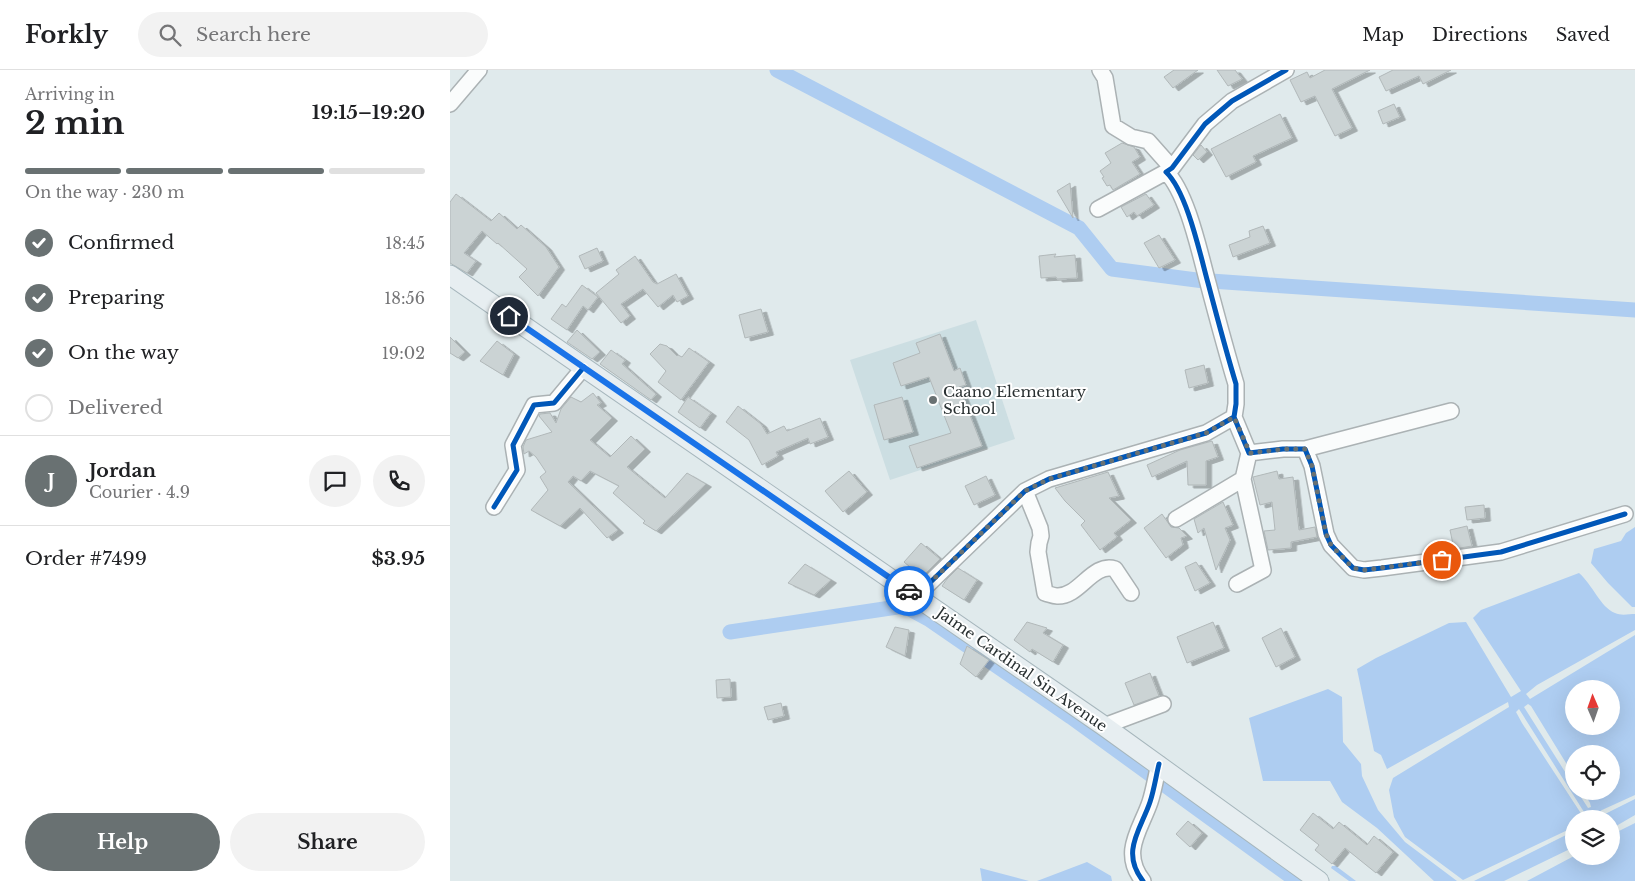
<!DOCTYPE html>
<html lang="en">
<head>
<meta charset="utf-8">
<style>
  body { margin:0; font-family:"Libre Baskerville",serif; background:#f2f2f2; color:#202124; height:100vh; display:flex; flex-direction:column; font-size:19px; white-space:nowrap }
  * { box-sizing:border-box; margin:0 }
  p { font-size:16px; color:#757577 }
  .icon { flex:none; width:28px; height:28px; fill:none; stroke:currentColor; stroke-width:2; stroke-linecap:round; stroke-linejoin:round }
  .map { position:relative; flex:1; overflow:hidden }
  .details { display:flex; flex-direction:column; background:#fff; width:450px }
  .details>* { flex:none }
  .needle { width:32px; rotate:358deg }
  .tools { position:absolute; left:1115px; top:610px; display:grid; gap:10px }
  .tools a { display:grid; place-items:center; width:55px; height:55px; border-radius:50%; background:#fff; box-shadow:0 5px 20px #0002; font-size:25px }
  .pin { position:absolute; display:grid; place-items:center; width:42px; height:42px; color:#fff; margin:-21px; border:2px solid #fff; border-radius:50%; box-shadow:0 1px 5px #0007 }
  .courier { position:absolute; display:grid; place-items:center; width:50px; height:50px; margin:-25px; border:4px solid #1a73e8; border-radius:50%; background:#fff; color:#222; box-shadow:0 1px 6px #0007 }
  .summary em { font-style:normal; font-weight:700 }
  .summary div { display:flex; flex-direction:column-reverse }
  .summary { display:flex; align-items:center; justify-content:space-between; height:85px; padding:0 25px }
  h1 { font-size:32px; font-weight:700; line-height:38px }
  .bar { display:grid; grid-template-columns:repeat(4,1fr); gap:8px 5px; align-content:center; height:60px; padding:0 25px }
  .bar i { height:6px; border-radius:4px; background:#e0e0e0 }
  .bar .current { background:#697172 }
  .bar p { grid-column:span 4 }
  .line { display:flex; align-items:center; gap:12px; padding:0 25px; border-top:1px solid #e0e0e0 }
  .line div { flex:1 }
  .round { display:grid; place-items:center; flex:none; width:52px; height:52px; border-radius:26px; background:#f2f2f2 }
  ol { padding:0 25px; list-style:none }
  li { display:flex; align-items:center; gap:15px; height:55px }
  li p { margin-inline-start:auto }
  li .icon { padding:5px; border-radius:50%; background:#697172; color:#fff; stroke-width:4 }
  li:last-child { color:#757577 }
  li i { width:28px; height:28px; border:2px solid #e0e0e0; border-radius:50% }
  .cta { display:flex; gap:10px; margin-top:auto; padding:10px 25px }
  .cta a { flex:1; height:58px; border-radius:30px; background:#697172; color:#fff; font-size:20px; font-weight:700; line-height:58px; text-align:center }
  .cta a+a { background:#f2f2f2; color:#202124 }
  header { display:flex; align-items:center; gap:30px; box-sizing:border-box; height:70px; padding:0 25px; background:#fff; border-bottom:1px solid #e0e0e0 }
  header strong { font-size:24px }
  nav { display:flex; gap:28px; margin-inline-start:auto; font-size:18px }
  .search { width:350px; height:45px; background:#f2f2f2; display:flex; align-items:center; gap:12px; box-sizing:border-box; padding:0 18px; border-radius:28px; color:#757577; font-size:19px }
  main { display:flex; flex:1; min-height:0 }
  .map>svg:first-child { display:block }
  .built { fill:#ccdee2 }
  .water { fill:#aecdf1; fill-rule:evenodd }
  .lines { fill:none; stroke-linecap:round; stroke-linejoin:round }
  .canal { stroke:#aecdf1; stroke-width:15 }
  .building { fill:#cbd3d4; stroke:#b1b8b9; filter:url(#shadow) }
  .minor-casing { stroke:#abb2b4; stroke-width:18 }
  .major-casing { stroke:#a6b6bc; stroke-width:21 }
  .minor { stroke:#fafcfc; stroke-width:15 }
  .major { stroke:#e7eef1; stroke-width:19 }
  .cycleway-casing { stroke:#fff; stroke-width:8 }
  .cycleway { stroke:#0057b8; stroke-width:5 }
  .done { stroke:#697172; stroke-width:5; stroke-dasharray:0 9 }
  .route { stroke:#1a73e8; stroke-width:6 }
  .poi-dot { fill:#697172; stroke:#fff; stroke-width:2 }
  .labels { text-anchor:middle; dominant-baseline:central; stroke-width:4; stroke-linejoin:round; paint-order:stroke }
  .poi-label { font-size:15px; fill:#293031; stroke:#fff; text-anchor:start }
  .street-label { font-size:15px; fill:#293031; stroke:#fff }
</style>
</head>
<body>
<header>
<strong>Forkly</strong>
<div class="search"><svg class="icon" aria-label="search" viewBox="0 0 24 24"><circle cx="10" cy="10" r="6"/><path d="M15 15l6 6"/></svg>Search here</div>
<nav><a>Map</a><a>Directions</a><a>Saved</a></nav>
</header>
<main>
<section class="details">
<div class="summary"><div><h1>2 min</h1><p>Arriving in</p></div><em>19:15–19:20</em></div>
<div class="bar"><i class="current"></i><i class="current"></i><i class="current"></i><i></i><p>On the way · 230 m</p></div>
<ol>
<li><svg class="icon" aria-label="check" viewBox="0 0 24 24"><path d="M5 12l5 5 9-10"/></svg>Confirmed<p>18:45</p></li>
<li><svg class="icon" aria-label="check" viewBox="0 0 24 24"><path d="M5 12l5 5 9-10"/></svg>Preparing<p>18:56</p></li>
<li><svg class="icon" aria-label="check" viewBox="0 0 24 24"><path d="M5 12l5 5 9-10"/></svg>On the way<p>19:02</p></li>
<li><i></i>Delivered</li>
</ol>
<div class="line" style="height:90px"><b class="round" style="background:#697172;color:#fff">J</b><div><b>Jordan</b><p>Courier · 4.9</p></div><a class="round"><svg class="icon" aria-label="chat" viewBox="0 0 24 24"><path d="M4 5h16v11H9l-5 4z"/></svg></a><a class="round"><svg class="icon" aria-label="phone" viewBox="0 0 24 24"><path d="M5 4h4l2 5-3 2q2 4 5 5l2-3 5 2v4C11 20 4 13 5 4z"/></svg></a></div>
<div class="line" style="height:65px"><div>Order #7499</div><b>$3.95</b></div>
<div class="cta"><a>Help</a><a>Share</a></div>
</section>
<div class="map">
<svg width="1185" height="811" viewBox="0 0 1185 811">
  <defs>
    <filter id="shadow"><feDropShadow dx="5.5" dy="3" stdDeviation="0" flood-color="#0004"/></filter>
  </defs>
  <rect width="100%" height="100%" fill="#e0eaec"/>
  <path class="built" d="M526,250L565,369L440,410L400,290Z"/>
  <path class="water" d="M1185,457V537H1182L1158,513L1141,493L1144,479L1171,471L1176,463Z
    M1129,503C1143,515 1150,537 1165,543C1171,546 1179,544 1185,544V560L1087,615L1076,624L1080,629L1185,565V725L1152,740L1140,749H1124V757L1013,810L955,767L944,747L939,720L943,708L1059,637L1058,632L937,699L931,685L924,681L907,599L926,588L999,553L1016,552L1061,627L1071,621L1023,548L1031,540ZM1124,619H1161V656H1124ZM1078,634L1081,636L1124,706V684H1161V721H1133L1140,733L1141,737L1138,738L1127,721H1124V716L1074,637ZM1069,639L1134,742L1132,745L1072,653L1066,642Z
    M878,619L892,627L893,672L911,694L912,706L928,740L955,772L1007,811H984L927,758L892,732L880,711H813L799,648Z
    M1185,729V745L1161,759V749H1145Z
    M1185,753V811H1077L1124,786H1161V765Z
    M1124,761V777L1054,811H1024Z
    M637,792L661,806L662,811H587Z
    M882,796H886L906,811H899L881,798Z
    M530,798L579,811H532Z"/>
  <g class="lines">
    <path class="canal" d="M327,0L629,158L662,199L754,211
      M761,211L1185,240
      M280,562L454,536L480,550L621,647L847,811"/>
  </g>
  <path class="building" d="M724,0H748L723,18L714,7Z
    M767,0H785L792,9L778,16Z
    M875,0H920L882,19L902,58L885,66L865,26L851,32L840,10L857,2L860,8Z
    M943,0H1001L973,14L969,6L936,21L929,7Z
    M944,34L950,47L933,54L928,41Z
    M830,44L842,68L803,86L806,92L776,107L761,79Z
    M672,73L684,77L690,87L682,92L690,104L663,120L660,115L657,116L652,108L654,107L650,101L661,93L655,83Z
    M751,75L757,82L748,90L743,85Z
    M620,113L623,148L607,121Z
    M6,124L41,151L49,143L67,159L71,155L96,177L109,197L88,226L69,207L77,199L48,173L47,174L32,161L14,183L26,191L17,203L0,193V132Z
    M696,124L704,135L687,146L684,142L677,147L671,137Z
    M813,156L820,173L783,187L779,175L800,167L799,161Z
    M709,165L725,190L709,198L694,173Z
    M147,178L153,191L135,199L129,186Z
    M606,184L604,187L625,185L627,208L607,209L606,207L591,208L589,186Z
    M185,186L203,212L207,214L226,204L238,226L227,232L223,225L208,237L193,219L171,234L180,246L171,253L146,223L169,204L166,200Z
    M132,215L148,227L138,240L133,236L117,260L101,249L112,234L116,237Z
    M311,239L318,262L295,268L289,245Z
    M127,260L150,282L142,289L117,272Z
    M490,264L504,301L510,298L516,315L509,317L532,376L467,398L459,376L501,363L479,307L451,316L443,293L470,283L466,273Z
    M0,267L15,282L8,288L0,283Z
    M47,271L64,284L53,305L30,291Z
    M210,274L217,276L227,286L228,285L232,287L239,278L259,292L231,330L208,312L216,301L200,284Z
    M161,280L175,290L172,294L206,324L201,330L150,294Z
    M754,295L758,313L739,318L735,300Z
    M143,323L151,333L147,335L162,348L140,370L160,387L181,366L195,379L177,397L215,428L237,403L256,414L206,461L193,453L195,451L163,423L169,416L140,401L131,411L123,406L118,412L168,460L157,468L130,438L110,456L81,440L98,420L90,407L96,402L86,387L79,381L74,384L73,377L76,370L102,362L89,346L90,344L100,343L106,353L111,339L121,327L131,332Z
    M238,327L261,343L250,358L228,342Z
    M452,327L463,362L434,370L424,335Z
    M288,336L311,354L317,364L334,356L337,361L370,348L378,367L360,374L358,368L326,382L328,386L312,395L299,370L276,352Z
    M762,371L768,387L756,391V415H738L737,391L702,407L697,395L730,380Z
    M399,401L417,422L393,442L375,421Z
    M827,401L829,409L843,407L849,460L865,457L867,467L841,472V478L818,480L814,461L825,460L822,432L810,435L803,407Z
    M658,402L669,426L659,428L681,450L664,463L667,467L650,480L631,455L635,451L615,431L605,418Z
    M536,406L545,425L524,435L515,416Z
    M773,432L783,455L775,458L780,470L766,500L754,458L748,463L744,449Z
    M1034,435L1035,448L1017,450L1015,437Z
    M712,444L721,457L729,458L737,466L731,468L733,475L716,488L694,458Z
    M1017,456L1022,476L1004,479L1000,460Z
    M471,473L490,489L472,507L454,492Z
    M746,492L760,513L745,521L735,497Z
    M355,494L381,510L364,525L338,513Z
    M508,498L527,510L514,530L492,516L497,509Z
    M577,552L597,558L593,563L613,575L603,592L582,579L580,582L564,570Z
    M763,552L774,578L737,593L727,567Z
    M445,557L459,560L455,586L436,577Z
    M831,558L845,587L826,597L812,568Z
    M517,576L539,590L526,607L510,594Z
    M700,603L709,626L684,635L675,613Z
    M280,609L281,627L267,628L266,610Z
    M331,633L334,646L318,650L314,637Z
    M863,743L883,759L889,752L917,775L924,766L943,782L926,803L895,778L882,794L865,780L869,775L850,760Z
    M738,751L752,763L740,777L726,764Z"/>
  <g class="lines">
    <defs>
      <path id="minor" d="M650,0L655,8L663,56L681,67L698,71L722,98
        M0,34L29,0
        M648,139L716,102
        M784,347L799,383L833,379H855L862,396L876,464L881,475L903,498L914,500L932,498L1051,482L1175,444
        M855,379L1001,341
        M575,421L590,458L591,466L589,473L588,482L595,523C599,524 603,526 607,526C630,527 642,492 665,499L681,523
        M44,437L67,400L63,375L84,335L104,333L134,297
        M726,449L793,409L799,383
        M787,514L813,500L793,409
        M466,526L575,421L599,409L756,363L784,347L786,334V314C776,281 767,247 758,213C750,184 737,122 716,102L722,98L755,54L782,31L836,0
        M654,656L713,634
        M693,811C670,782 691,759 700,732C704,720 706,706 709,694"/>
      <path id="major" d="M0,205L654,656L869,811"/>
    </defs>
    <use href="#minor" class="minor-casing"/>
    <use href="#major" class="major-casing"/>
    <use href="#minor" class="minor"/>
    <use href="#major" class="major"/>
    <defs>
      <path id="cycleway" d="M784,347L799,383L833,379H855L862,396L876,464L881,475L903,498L914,500L932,498L1051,482L1175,444
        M44,437L67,400L63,375L84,335L104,333L134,297
        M466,526L575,421L599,409L756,363L784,347L786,334V314C776,281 767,247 758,213C750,184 737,122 716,102L722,98L755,54L782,31L836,0
        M693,811C670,782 691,759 700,732C704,720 706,706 709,694"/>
    </defs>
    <use href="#cycleway" class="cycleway-casing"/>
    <use href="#cycleway" class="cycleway"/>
  </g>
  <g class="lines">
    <path class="done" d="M459,521L466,526L575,421L599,409L756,363L784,347L800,383L834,379H855L862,396L876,464L881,475L903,498L914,500L992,490"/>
    <path class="route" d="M59,246L459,521"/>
  </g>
  <circle class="poi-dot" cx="483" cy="330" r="5"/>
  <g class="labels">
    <g class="poi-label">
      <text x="493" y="321">Caano Elementary<tspan x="493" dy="17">School</tspan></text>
    </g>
    <g class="street-label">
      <text transform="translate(572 599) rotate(35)">Jaime Cardinal Sin Avenue</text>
    </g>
  </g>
</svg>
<div class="tools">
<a><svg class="needle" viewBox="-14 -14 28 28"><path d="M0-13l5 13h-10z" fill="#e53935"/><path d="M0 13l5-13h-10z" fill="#757577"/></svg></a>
<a><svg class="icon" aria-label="locate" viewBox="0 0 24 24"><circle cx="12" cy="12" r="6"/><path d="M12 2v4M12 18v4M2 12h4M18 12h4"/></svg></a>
<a><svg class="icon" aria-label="layers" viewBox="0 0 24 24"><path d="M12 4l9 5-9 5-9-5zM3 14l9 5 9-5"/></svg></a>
</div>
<div class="pin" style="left:992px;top:490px;background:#ea580c"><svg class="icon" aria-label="bag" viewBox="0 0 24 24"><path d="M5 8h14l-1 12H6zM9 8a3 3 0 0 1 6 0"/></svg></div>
<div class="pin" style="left:59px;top:246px;background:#1f2937"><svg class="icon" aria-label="home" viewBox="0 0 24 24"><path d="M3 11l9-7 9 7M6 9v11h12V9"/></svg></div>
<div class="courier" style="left:459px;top:521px"><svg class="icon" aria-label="car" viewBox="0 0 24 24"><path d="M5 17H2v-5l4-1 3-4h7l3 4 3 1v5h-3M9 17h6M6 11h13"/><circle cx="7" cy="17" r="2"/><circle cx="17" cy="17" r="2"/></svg></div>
</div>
</main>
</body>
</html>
